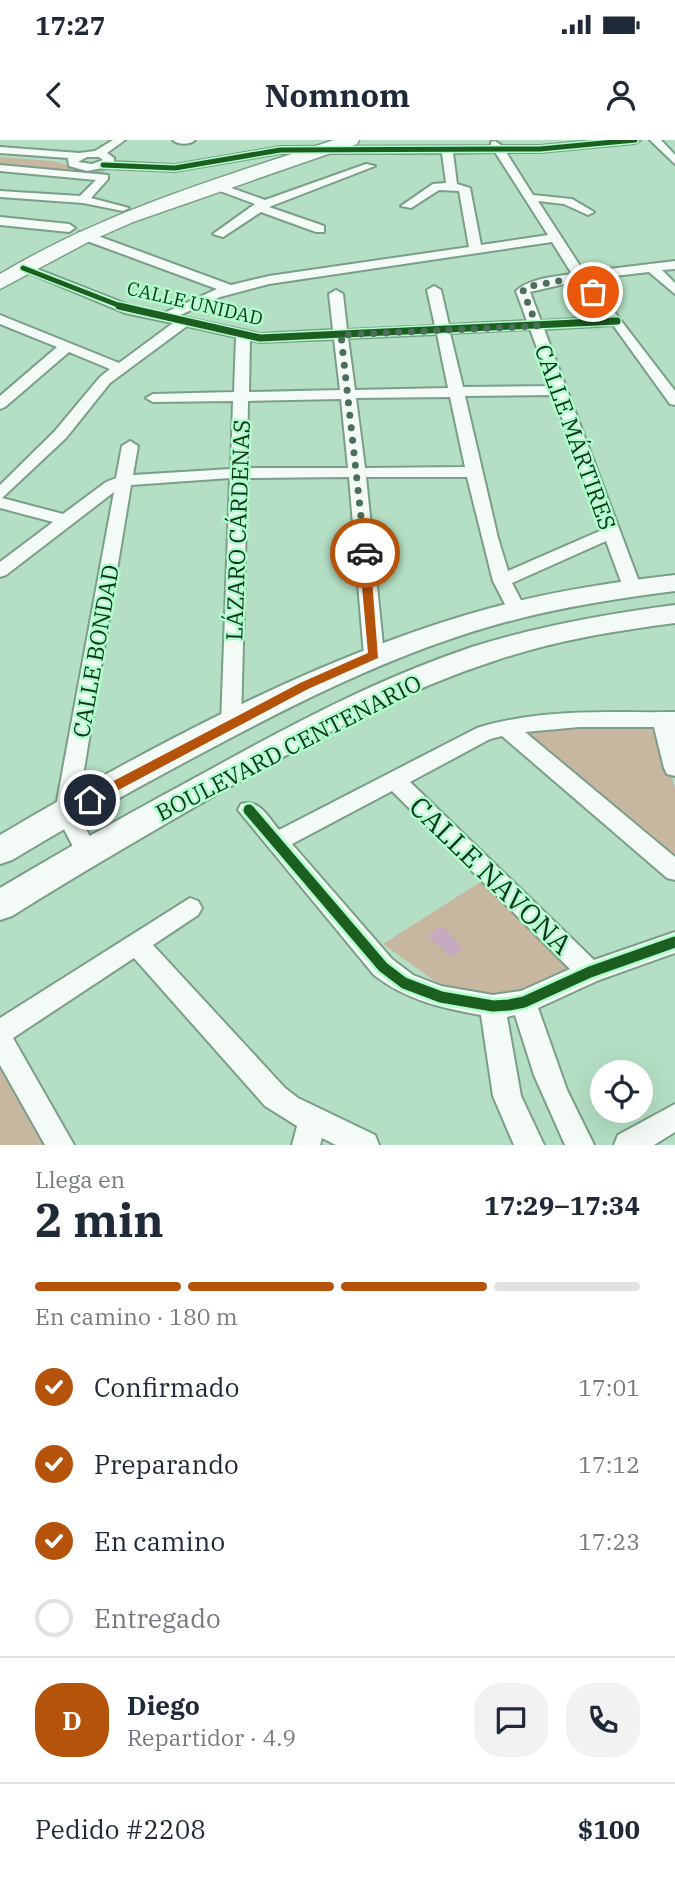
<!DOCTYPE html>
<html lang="es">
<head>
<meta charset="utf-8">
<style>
  body { margin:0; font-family:"IBM Plex Serif",serif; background:#f2f2f3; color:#1f2937; height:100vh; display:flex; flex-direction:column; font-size:26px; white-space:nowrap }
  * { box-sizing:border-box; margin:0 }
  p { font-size:23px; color:#747a83 }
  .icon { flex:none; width:38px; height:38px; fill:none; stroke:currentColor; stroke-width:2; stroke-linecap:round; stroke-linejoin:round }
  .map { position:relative; height:1005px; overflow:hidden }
  .side { display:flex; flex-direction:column; background:#fff; flex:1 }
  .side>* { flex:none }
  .fabs { position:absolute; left:590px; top:920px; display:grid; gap:14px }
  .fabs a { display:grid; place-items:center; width:63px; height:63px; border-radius:50%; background:#fff; box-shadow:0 7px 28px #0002; font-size:35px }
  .pin { position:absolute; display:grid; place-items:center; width:60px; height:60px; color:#fff; margin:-30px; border:4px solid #fff; border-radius:50%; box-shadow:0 2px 7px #0007 }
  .courier { position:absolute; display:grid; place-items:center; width:70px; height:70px; margin:-35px; border:5px solid #b45309; border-radius:50%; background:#fff; color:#222; box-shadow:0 2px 9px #0007 }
  .overview em { font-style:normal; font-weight:800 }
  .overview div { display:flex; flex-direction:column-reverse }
  .overview { display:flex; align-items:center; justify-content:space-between; height:119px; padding:0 35px }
  h1 { font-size:46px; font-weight:800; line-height:52px }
  .bar { display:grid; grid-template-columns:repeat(4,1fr); gap:10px 7px; align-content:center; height:84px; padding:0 35px }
  .bar i { height:9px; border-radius:5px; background:#e0e1e3 }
  .bar .selected { background:#b45309 }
  .bar p { grid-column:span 4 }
  .line { display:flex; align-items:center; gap:18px; padding:0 35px; border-top:2px solid #e0e1e3 }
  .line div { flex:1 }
  .round { display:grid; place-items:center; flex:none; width:74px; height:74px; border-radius:28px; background:#f2f2f3 }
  ol { padding:0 35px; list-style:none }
  li { display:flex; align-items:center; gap:21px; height:77px }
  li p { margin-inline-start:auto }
  li .icon { padding:7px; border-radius:50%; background:#b45309; color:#fff; stroke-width:4 }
  li:last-child { color:#747a83 }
  li i { width:38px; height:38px; border:4px solid #e0e1e3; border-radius:50% }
  .status { display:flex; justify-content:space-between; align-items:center; height:49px; padding:0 35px; background:#fff; direction:ltr }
  .status svg { height:19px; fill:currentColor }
  header { display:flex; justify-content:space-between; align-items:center; height:91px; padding:0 35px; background:#fff; font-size:32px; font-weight:800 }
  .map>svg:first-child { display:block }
  .green { fill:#c7b7a1 }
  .water { fill:#c6abc0 }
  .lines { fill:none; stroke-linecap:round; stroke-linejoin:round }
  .minor-casing { stroke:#7b9e8a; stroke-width:4 }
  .secondary-casing { stroke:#7b9e8a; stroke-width:4 }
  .primary-casing { stroke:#7b9e8a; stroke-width:3 }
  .minor { fill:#f4faf6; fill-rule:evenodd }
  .secondary { fill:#f4faf6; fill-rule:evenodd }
  .primary { fill:#f4faf6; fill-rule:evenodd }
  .cycleway-far2-casing { stroke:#affecc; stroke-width:8 }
  .cycleway-far1-casing { stroke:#affecc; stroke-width:10 }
  .cycleway-casing { stroke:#affecc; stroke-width:16 }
  .cycleway-far2 { stroke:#1b5e20; stroke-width:5 }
  .cycleway-far1 { stroke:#1b5e20; stroke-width:7 }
  .cycleway { stroke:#1b5e20; stroke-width:11 }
  .route { fill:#b45309 }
  .done { stroke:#4b6f5a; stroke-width:7; stroke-dasharray:0 12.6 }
  .labels { text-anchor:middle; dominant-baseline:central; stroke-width:5; stroke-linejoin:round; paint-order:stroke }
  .far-street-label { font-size:19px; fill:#133321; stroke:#affecc }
  .street-label { font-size:23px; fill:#133321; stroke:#affecc }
  .near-street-label { font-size:28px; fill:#133321; stroke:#affecc }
</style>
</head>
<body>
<div class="status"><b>17:27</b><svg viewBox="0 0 49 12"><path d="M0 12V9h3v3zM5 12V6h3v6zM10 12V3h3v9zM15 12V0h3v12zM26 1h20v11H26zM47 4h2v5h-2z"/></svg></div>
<header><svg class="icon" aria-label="back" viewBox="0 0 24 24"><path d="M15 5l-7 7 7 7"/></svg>Nomnom<svg class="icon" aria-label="person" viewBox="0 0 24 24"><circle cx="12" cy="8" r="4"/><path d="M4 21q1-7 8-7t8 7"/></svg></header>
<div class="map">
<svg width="675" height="1005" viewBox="0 0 675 1005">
  <rect width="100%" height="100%" fill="#b4dfc4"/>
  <path class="green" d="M0,17L53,21L75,27L106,29L103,33L0,26Z
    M656,581L675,648V722L522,589Z
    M485,739L580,829L519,854L487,857L446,849L383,804Z
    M0,913L50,1005H0Z"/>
  <path class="water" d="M442,786L463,808L450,817L428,795Z"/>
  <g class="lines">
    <defs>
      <path id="minor" d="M113,0H125L107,13L114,18V22L175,25L280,7L491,6V2L495,1L502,6H540L602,0H640L635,3L540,12H506L533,55L572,59L594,72L588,75L564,64L538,61L584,132L675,121V129L662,130L675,143V154L649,132L589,139L675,251V265L670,264L613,185L544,189L641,447L632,453L623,447L606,401L512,443L525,468L516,474L509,472L493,441L467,337H366L384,515L381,520H367L364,515L349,337L247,338L241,584L238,589L231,591L224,589L221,584L230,338L131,345L77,672L98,712L95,718L87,721L79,718L55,672L114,352L6,435L0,437V422L53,382L0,368V345L54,292L100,237L110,229L69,212L5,267L0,269V256L57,207L0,184V175L119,223L173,183L125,173L17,128L23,124L27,125L134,167L164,173L217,149L79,98V92H87L231,145L269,136L469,107L459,51L439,50L411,68L401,66L433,44L446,43L442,13H280L175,31L103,28L87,31L69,26L68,18L0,13V7L79,13L95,11ZM495,12L548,95L481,105L470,48L457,44L453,13ZM87,17H99L103,20L92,24L78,22ZM552,102L572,134C554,137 530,138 516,151L527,181L449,185L441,150L434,146L427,150L435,186L347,190L343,154L336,150L329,154L333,190L260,194L178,176L220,157L269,144ZM577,141L607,177L541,181L530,152ZM187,186L236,197L234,252L153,254L146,258L153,262L233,261L231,329L133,335L138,306L130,301L122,306L116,338L106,342L63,374L2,358L66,298L110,243ZM530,189L551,246L463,247L450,193ZM437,194L448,248L355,250L348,198ZM334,199L340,250L249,252L250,200L260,202ZM554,255L602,390L508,431L498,398L465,256ZM450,257L465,327L365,328L356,258ZM341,259L348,328H247L248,261Z
        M173,0H195C190,5 178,5 173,0Z
        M650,0H661L675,15V24Z
        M366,24L375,26L269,67L324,86V92H316L261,72L223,97L213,94L255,64L212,48V44H220L265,60Z
        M0,25L108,35V39L91,58L129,68L123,71L83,63L0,57V51L80,56L96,40L0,31Z
        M0,77L69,84L75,88L69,92L0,85Z
        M675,572V636L667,634L664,628L654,587H579L525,592L675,717V740L667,738L502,596L490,599L410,642L594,820L675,792V813L599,840L538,868L567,950L594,1005H565L534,935L515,875L507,877L521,956L544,1005H514L493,956L481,875C442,868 406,860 374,835L238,670L241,664C259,658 269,678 279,690L477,588C541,568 609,573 675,572ZM392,651L570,829L521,851L493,855L441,846L413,835L392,819L292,704Z
        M190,758L198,761L202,768L198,775L153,805L285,948L298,958L375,995L379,1005H336L322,998L320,1005H292L297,986L265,966L134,818L13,898L74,1005H45L0,925V878Z
        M675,964V992L654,1005H614L618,995Z"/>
      <path id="secondary" d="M675,435V451C611,459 549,469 488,487C389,516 296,563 206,611C140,646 75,682 12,720L0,724V695C144,610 306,523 466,475C535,454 604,443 675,435Z
        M675,465V483C614,491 552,501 494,521C405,550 322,595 240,641C163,685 87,729 12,776L0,780V748C70,706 141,667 213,628C296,582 382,537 472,507C538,486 607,474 675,465Z"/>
      <path id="primary" d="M334,0H359L357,4L133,82L90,101L0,149V134C104,72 219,38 334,0Z"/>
    </defs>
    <use href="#minor" class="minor-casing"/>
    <use href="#secondary" class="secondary-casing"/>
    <use href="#primary" class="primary-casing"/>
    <use href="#minor" class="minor"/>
    <use href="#secondary" class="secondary"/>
    <use href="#primary" class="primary"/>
    <defs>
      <path id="cycleway-far2" d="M103,25L175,28L280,10L540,9L635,0
        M23,128L123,167"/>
      <path id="cycleway-far1" d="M119,166L260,198L617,181"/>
      <path id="cycleway" d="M249,670L383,827L404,843L441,857L493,866L509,865L524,862L590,832L675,802"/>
    </defs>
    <use href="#cycleway-far2" class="cycleway-far2-casing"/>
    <use href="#cycleway-far1" class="cycleway-far1-casing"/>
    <use href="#cycleway" class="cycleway-casing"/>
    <use href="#cycleway-far2" class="cycleway-far2"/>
    <use href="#cycleway-far1" class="cycleway-far1"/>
    <use href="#cycleway" class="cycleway"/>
  </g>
  <path class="route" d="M365,409L370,413L378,518L308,549L94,663H85V656L300,543L368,513L359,413Z"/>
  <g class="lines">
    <path class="done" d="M365,413L341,195L537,186L523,151L526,147L581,137L593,152"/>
  </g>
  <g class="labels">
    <g class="far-street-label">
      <text transform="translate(195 163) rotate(13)">CALLE UNIDAD</text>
    </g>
    <g class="street-label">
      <text transform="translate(576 297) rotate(70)">CALLE MÁRTIRES</text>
      <text transform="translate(237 390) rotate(-88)">LÁZARO CÁRDENAS</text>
      <text transform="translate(95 511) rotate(-80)">CALLE BONDAD</text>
      <text transform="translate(288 607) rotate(-27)">BOULEVARD CENTENARIO</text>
    </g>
    <g class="near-street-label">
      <text transform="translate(491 735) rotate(44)">CALLE NAVONA</text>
    </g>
  </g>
</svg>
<div class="fabs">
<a><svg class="icon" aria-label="locate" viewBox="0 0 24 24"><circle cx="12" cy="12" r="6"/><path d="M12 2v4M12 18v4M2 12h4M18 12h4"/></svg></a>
</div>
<div class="pin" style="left:593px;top:152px;background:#ea580c"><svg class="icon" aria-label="bag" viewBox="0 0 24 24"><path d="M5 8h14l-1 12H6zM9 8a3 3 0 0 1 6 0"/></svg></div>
<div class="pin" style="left:90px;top:660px;background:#1f2937"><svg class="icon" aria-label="home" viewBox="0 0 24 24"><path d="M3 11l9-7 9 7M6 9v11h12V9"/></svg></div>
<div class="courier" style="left:365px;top:413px"><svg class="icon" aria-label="car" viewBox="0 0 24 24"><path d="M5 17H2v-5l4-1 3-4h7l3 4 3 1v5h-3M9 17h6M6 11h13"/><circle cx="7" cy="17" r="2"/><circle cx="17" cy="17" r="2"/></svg></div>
</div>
<section class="side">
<div class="overview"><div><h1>2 min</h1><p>Llega en</p></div><em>17:29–17:34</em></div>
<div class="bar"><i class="selected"></i><i class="selected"></i><i class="selected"></i><i></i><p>En camino · 180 m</p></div>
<ol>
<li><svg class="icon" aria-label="check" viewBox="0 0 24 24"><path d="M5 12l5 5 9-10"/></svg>Confirmado<p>17:01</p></li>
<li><svg class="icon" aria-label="check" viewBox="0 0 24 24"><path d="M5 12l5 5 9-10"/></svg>Preparando<p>17:12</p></li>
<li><svg class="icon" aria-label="check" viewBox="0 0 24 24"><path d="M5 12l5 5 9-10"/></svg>En camino<p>17:23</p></li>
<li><i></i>Entregado</li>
</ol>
<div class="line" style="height:126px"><b class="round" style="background:#b45309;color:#fff">D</b><div><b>Diego</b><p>Repartidor · 4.9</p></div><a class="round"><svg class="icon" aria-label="chat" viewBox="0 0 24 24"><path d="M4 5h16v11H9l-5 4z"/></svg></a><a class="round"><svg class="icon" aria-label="phone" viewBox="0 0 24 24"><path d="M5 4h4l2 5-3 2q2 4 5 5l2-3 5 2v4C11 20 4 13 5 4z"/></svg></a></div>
<div class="line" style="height:91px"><div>Pedido #2208</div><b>$100</b></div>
</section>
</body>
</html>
